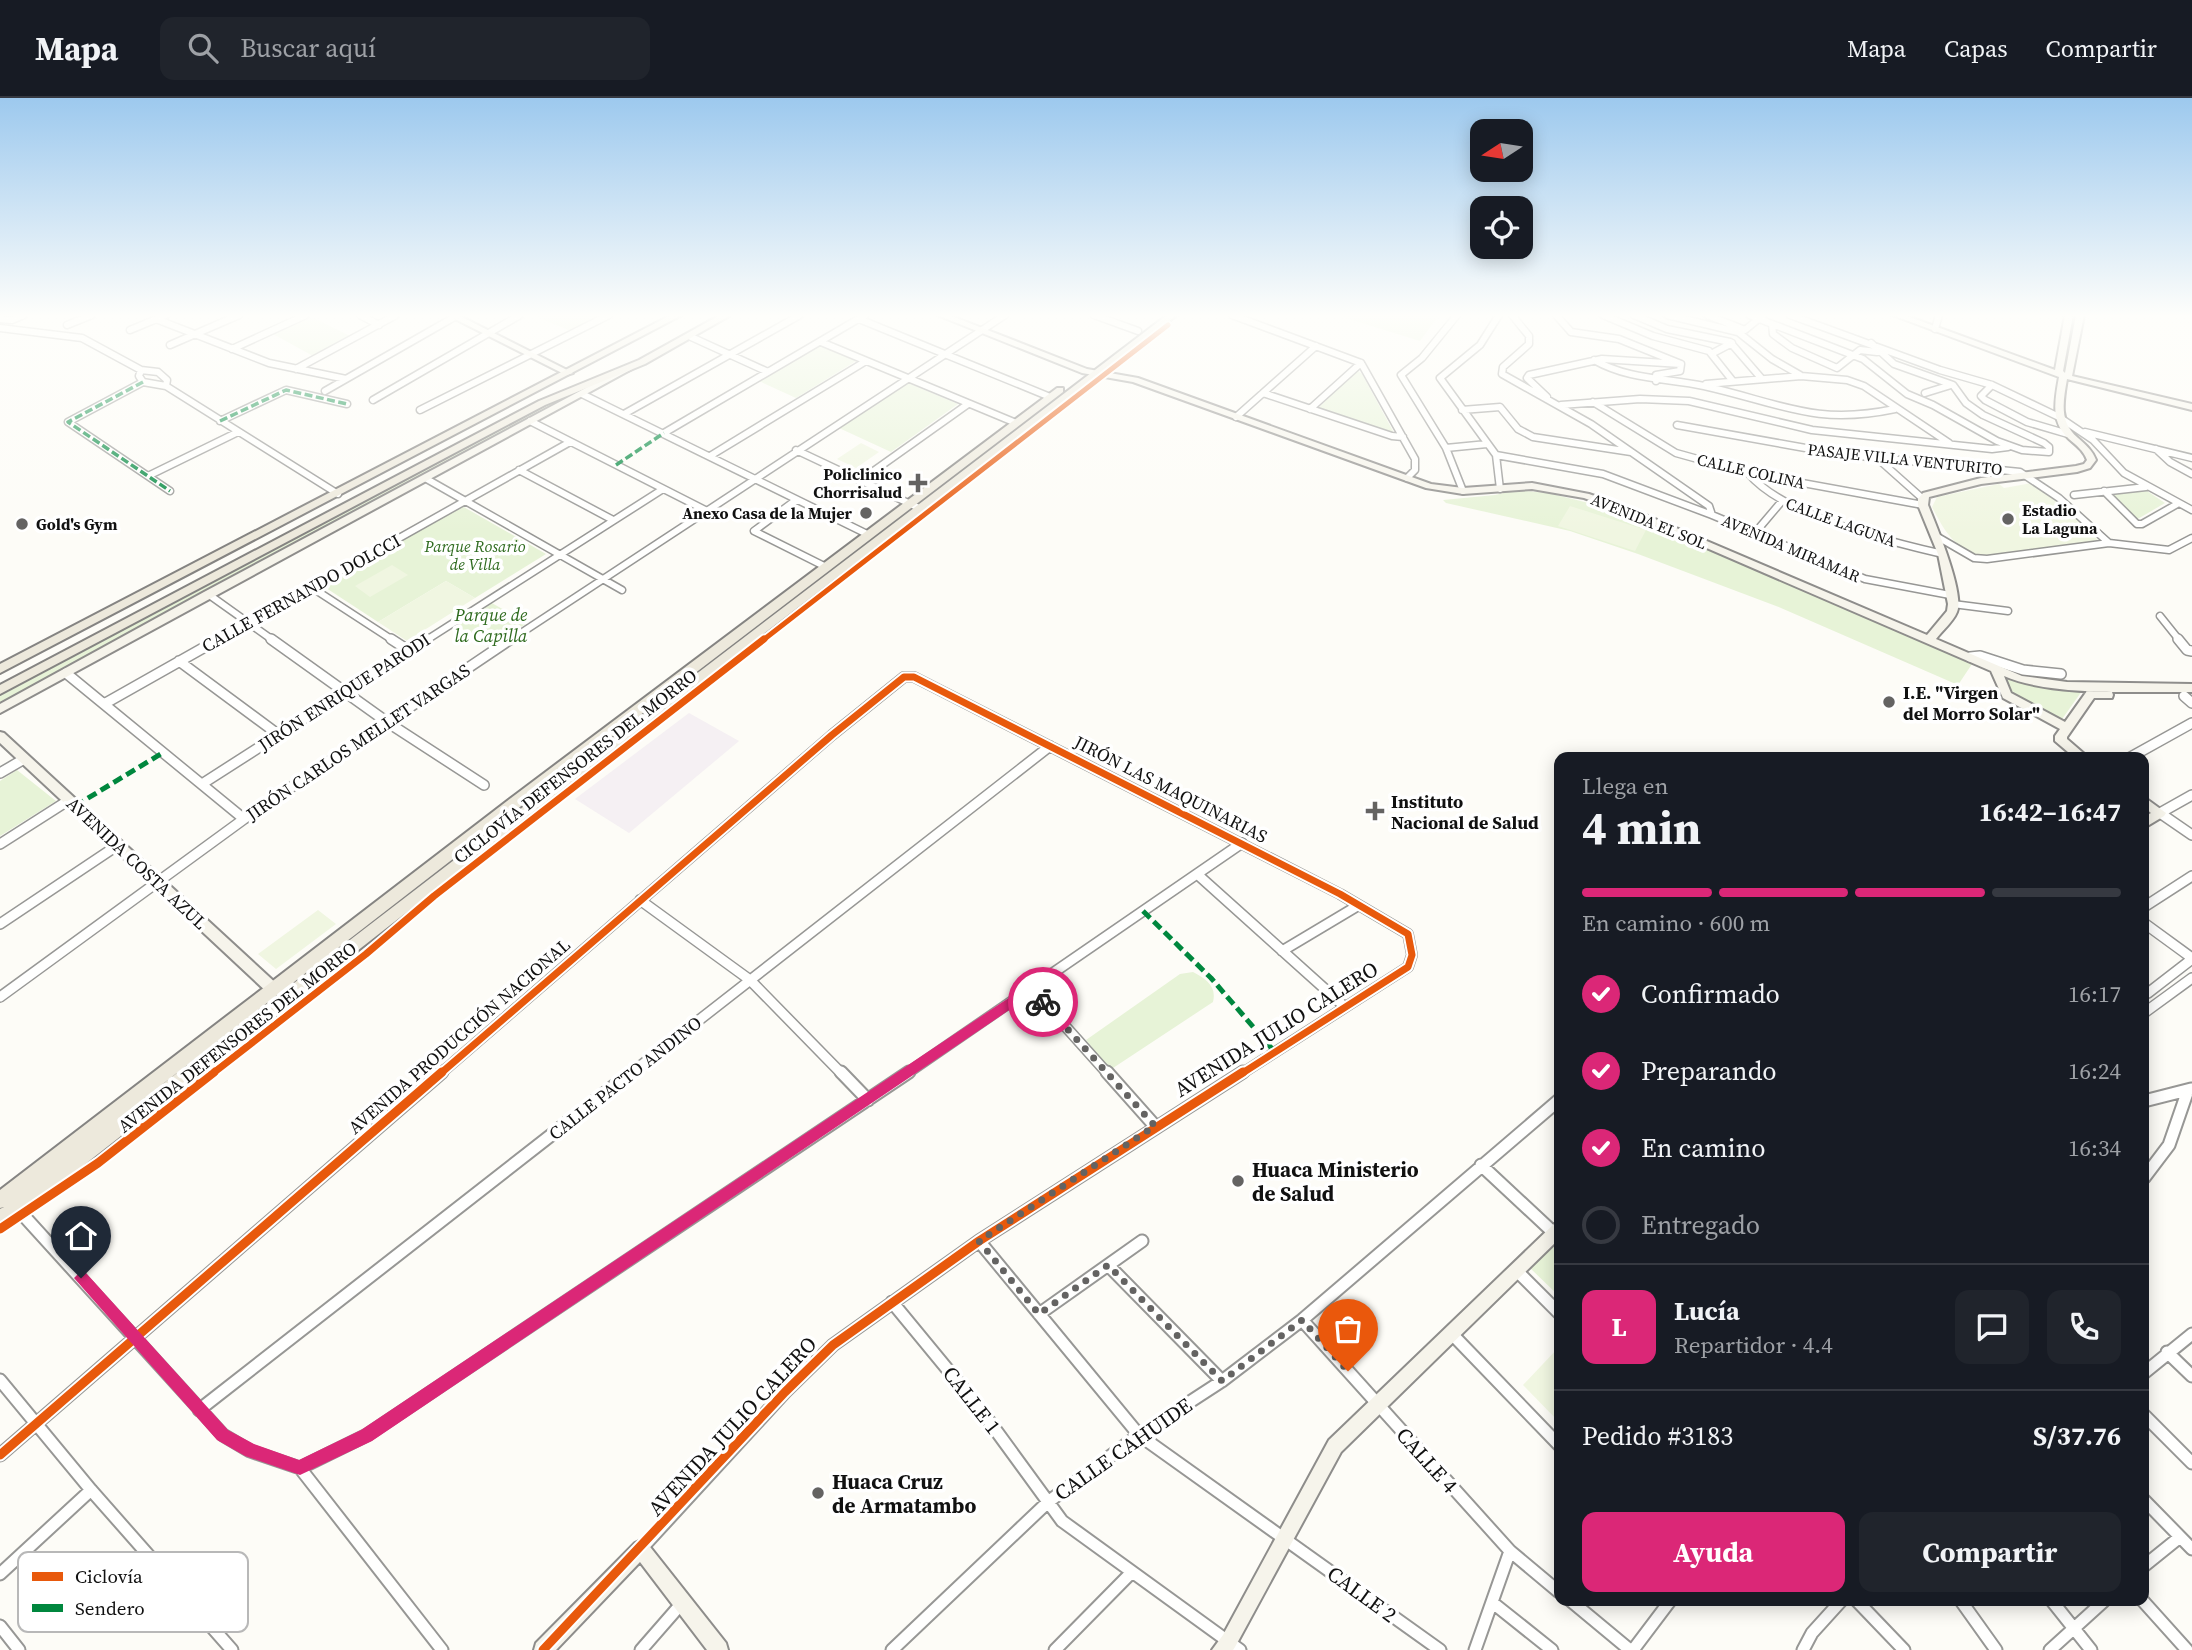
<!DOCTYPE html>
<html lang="es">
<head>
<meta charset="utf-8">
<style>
  body { margin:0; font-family:"Source Serif 4",serif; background:#20242c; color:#f1f3f6; height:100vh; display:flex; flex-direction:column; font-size:26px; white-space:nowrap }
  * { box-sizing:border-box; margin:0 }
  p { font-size:23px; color:#9ea1a6 }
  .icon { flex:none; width:38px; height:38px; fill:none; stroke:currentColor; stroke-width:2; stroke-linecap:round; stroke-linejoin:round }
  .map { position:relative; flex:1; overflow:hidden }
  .panel { position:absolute; left:1554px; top:654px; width:595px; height:854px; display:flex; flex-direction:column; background:#171b24; border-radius:14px; box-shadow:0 4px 18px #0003 }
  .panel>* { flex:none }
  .needle { width:46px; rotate:258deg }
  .tools { position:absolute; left:1470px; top:21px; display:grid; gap:14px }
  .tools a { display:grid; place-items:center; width:63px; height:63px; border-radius:14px; background:#171b24; box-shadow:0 4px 18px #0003; font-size:35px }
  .pin { position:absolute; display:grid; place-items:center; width:60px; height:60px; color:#fff; margin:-72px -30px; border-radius:50% 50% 50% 0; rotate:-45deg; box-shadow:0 0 7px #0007 }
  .pin .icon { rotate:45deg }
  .courier { position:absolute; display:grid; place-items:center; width:70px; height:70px; margin:-35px; border:5px solid #db2777; border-radius:50%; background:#fff; color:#222; box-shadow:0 2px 9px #0007 }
  .headline em { font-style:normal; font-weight:700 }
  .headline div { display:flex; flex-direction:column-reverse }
  .headline { display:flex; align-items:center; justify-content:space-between; height:119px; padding:0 28px }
  h1 { font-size:46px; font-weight:700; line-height:52px }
  .bar { display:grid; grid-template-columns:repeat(4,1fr); gap:10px 7px; align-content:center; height:84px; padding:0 28px }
  .bar i { height:9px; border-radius:5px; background:#363941 }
  .bar .on { background:#db2777 }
  .bar p { grid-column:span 4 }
  .line { display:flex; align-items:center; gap:18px; padding:0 28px; border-top:2px solid #363941 }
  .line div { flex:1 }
  .round { display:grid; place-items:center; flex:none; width:74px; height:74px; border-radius:14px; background:#20242c }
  ol { padding:0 28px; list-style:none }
  li { display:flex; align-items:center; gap:21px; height:77px }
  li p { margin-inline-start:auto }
  li .icon { padding:7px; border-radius:50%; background:#db2777; color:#fff; stroke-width:4 }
  li:last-child { color:#9ea1a6 }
  li i { width:38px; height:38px; border:4px solid #363941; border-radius:50% }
  .primary-button { display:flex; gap:14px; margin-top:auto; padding:14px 28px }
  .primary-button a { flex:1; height:80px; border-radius:14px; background:#db2777; color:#fff; font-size:28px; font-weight:700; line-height:80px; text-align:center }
  .primary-button a+a { background:#20242c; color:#f1f3f6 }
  header { display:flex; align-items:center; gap:42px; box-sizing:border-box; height:98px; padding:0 35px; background:#171b24; border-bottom:2px solid #363941 }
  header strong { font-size:33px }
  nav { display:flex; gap:38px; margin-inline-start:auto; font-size:24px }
  .search { width:490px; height:63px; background:#20242c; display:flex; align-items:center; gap:18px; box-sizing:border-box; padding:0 24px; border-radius:14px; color:#9ea1a6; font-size:26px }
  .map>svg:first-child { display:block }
  .industrial { fill:#f5f0f3 }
  .green { fill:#e7f3d7 }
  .pitch { fill:#f0f6e1 }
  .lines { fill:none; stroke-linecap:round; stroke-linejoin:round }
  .street-far2-casing { stroke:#979795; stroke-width:9 }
  .street-far1-casing { stroke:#979795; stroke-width:12 }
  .street-casing { stroke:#979795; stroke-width:15 }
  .secondary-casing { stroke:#8e8d8b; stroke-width:4 }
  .primary-casing { stroke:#858482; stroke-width:4 }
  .street-far2 { stroke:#fffffe; stroke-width:6 }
  .street-far1 { stroke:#fffffe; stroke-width:9 }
  .street { stroke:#fffffe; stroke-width:11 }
  .secondary { fill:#f6f4eb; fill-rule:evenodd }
  .primary { fill:#ede9dc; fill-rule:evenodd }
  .quiet-far1 { stroke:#00873e; stroke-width:3.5; stroke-dasharray:8 3.5; stroke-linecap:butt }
  .quiet { stroke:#00873e; stroke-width:5; stroke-dasharray:10 5; stroke-linecap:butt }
  .cycleway-far2-casing { stroke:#fff; stroke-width:9 }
  .cycleway-far1-casing { stroke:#fff; stroke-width:11 }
  .cycleway-casing { stroke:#fff; stroke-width:13 }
  .cycleway-far2 { stroke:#e8590c; stroke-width:5 }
  .cycleway-far1 { stroke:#e8590c; stroke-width:7 }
  .cycleway { stroke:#e8590c; stroke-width:9 }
  .route { fill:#db2777 }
  .done { stroke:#646362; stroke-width:7; stroke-dasharray:0 12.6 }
  .poi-dot { fill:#646362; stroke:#fff; stroke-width:2.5 }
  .labels { text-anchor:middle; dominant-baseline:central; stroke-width:7; stroke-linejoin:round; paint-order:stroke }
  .far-street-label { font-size:16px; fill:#111; stroke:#fff }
  .far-poi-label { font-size:16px; font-weight:bold; fill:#111; stroke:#fff; text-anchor:end }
  .far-park-label { font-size:16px; font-style:italic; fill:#2f6b1f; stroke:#fff }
  .street-label { font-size:18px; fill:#111; stroke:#fff }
  .park-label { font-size:18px; font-style:italic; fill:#2f6b1f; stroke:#fff }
  .poi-label { font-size:18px; font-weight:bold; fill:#111; stroke:#fff; text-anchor:start }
  .near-street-label { font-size:21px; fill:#111; stroke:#fff }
  .near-poi-label { font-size:21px; font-weight:bold; fill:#111; stroke:#fff; text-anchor:start }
  .key { fill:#fff; stroke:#b8b8b8; stroke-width:2 }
  .key-label { font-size:19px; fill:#111 }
</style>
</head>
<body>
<header>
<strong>Mapa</strong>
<div class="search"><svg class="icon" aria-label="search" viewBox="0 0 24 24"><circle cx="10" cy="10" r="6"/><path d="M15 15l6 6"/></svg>Buscar aquí</div>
<nav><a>Mapa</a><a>Capas</a><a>Compartir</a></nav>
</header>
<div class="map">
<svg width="2192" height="1552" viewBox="0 0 2192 1552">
  <rect width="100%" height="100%" fill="#fdfcf7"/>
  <path class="industrial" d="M689,615L739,643L629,735L575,701Z"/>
  <path class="green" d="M532,217H602L571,233Z
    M1336,217H1439L1420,243Z
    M312,219L350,238L313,258L273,236Z
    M820,247L856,263L796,300L759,283Z
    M1357,272L1362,276L1393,333L1392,335L1317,311Z
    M603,280L0,606V598L559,299Z
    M908,285L958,306L891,354L839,330Z
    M1516,392L1548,395L1613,411L1972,566L1958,587L1781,510L1638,456L1570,433L1446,405L1443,402L1495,397Z
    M2147,393L2165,405L2136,422L2111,396Z
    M462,408L546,456L475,500L446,483L378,524L323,488Z
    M490,504L527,525L490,549L456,527Z
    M2002,577L2039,588L2082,593L2060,624L2014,598Z
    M17,672L56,703L0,738V683Z
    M1193,874C1206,881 1217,888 1213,904L1110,972L1086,942L1180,876Z
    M1559,1141V1198L1530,1170Z"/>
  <path class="pitch" d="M861,345L879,354L856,370L837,361Z
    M2032,385L2066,410L2101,445C2073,448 1990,464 1970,454C1950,444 1942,428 1932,409L1937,399L1999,386L2004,390Z
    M1570,408L1646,432L1635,453L1558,428Z
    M392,467L408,477L370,499L355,488Z
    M446,483L475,500L407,543L378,524Z
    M318,812L336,826L276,871L258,856Z
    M1559,1249V1324L1523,1287Z"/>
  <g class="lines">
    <defs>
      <path id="street-far2" d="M360,217L379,227
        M1094,217L1138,233
        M1232,217L1361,265L1415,361V372L1407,380
        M1457,217L1422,260L1401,277L1446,350L1463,393
        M1499,217L1480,247L1440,280L1496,357L1500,391
        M1512,217L1529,238V246L1503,269L1502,276L1591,326L1709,408L1712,417
        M1556,217L1571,234L1619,241L1681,266L1680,273L1656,277V283
        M1603,217L1653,238L1709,253L1732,282
        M1634,217L1667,231L1730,244L1761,280
        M1667,217L1738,234L1772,261L1800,277
        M1707,217L1745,232L1762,218
        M1749,217L1863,261L1907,296L1933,307L1997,343L2022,352L2049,354V349L2044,345L1983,317L1966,305L1953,287L1894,266L1871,245
        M1790,217L1940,272L1992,287L2059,319L2093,342L2124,375L2192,412
        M0,221L12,222L24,217
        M156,221L269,265L346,281
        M859,221L1050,299
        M1772,226L1773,236L1792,250L1837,270L1860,252L1877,254
        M67,227L92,217
        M0,230L82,240L141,272L158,274L167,282L166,288
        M1935,231L1939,217
        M130,232L166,217
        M689,238L768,274
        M821,244L1016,325
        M170,247L239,217
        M232,251L306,217
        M1713,255L1732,245
        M1594,262C1629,282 1666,280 1704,288C1780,305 1814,328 1895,311
        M296,271L396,217
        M141,272L139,278L143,284L166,288L338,396
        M143,284L68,324L170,393
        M1706,286L1801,278L1847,282L1864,288L1949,345
        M1992,287L1981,298L1985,302L2027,324L2068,336
        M325,293L458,217
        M1263,295L1392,338L1403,339
        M1925,295L1951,287
        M582,296L869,437
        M1547,299L1527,280L1529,277L1602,261L1681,266
        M373,302L520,217
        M1593,304L1676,355L1748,375L1923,407
        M1561,307L1640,301L1689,303L1812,332L1992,351L2008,349
        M1310,311L1361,265
        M420,312L609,217
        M1462,312L1500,309L1518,331L1533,339L1631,354
        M624,316L800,217
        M1236,319L1316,248
        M220,323L286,292L347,306
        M530,323L705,412
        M1677,327L1839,356L2020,374L2059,400L2109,445
        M2085,334L2192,360
        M664,335L865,217
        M1446,350L1487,346
        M2156,351L2170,364L2192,376
        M796,352L921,411
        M1496,357L1603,376L1712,417L1865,481L1950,497
        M710,358L866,263
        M1877,360L1923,401
        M519,372L613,422
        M1748,375C1782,417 1890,444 1943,456
        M148,378L238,334
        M425,380L622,492
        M861,382L968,306
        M2104,393L2137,426H2142L2179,405
        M2074,397L2146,389
        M796,402L754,433L826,469
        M1754,436L1782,403
        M1936,438L1974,460L1987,461L2109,445L2169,452L2192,440
        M311,489L394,543
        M208,496L274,543
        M1953,506L2008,513
        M2160,518L2180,543
        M216,543L570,344
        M425,543L663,391
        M509,543L1005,217"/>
      <path id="street-far1" d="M271,541L387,624L484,687
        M391,541L408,552
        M2178,541L2187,552L2192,553
        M1970,559L1980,558L2023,572L2061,576
        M179,563L279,637
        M66,575L244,721
        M2184,598L2192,605
        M104,606L219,541
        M2129,660L2192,625
        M0,675L24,661
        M202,686L428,541
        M2192,697L2160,715L2192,737
        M0,746L69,702
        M1197,776L1345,909
        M640,802L750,882L842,976
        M2144,809L2192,778
        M2144,825L2192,860
        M0,826L118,747
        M1282,853L1359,807
        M1031,890L1108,976
        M2148,895L2192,861
        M0,899L244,721L511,541
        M2144,915L2192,880
        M440,976L832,637L904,579H914L1340,796L1408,836L1412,857L1408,869L1241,976
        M630,976L1050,648
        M906,976L1242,745"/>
      <path id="street" d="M841,974L868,1002
        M1107,974L1155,1028
        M2144,1003L2191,991
        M1481,1067L1555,1136
        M2144,1080L2169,1047L2188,992
        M14,1107L223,1337L250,1353L300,1370L367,1337L909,974
        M979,1143L1139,1337L1440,1552
        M1108,1167L1222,1283
        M1516,1172L1559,1215
        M892,1204L981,1312L1062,1423L1240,1552
        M1039,1216L1142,1143
        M1302,1222L1510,1453L1559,1494
        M1451,1235L1559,1347
        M2167,1254L2192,1278
        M2144,1275L2192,1236
        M0,1282L91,1392L232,1552
        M199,1312L632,974
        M2144,1317L2192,1365
        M0,1357L442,974
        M300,1370L442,1552
        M2144,1402L2192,1451
        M641,1451L785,1294L833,1247L979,1143L1243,974
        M2144,1468L2180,1439
        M0,1476L91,1392
        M1571,1503L1630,1552
        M1857,1503L1904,1552
        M1961,1503L1996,1552
        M2052,1503L2091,1552
        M2143,1503L2187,1552
        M1493,1505L1552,1552
        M0,1528L19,1552
        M641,1552L682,1505
        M892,1552L1048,1404L1139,1337L1222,1283L1302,1222L1559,1002
        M1055,1552L1132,1474
        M1475,1552L1510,1453
        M1633,1552L1670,1503
        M1803,1552L1812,1535L1841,1503
        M2050,1552L2104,1503"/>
      <path id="secondary" d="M447,217H458L573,275L566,277Z
        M937,217H949L1087,271L1138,280L1431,386L1463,390L1532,385L1589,396L1634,412L1927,537L1947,513L1948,506L1938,456L1918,407V401L1923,395L1981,380L2076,368L2084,366L2087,362C2083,352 2077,348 2069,341C2050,324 2055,302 2059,279L1892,217H1904L2055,272L2065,217H2073L2063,273L2065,275L2076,217H2084L2072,278L2192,306V312L2067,281C2063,304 2059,324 2078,340C2086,347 2092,352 2096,362L2090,370L2077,374L1981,386L1929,399L1928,407C1936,427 1965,496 1957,514C1953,524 1942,533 1936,541L2022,578L2067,584L2192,586V594C2138,593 2052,599 2004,578L2011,595L2065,624L2087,593L2112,594L2113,597L2112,600H2094L2067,639V641L2089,660H2075L2055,643V638L2060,631L2003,600L1991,573L1628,416L1584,400L1532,391L1463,396L1426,390L1133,284L1082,275Z
        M625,269L632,271L0,615V606L204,494Z
        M0,634L4,635L279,888L281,892L279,896L274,898L269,896L0,645Z
        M2144,699L2166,715L2164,718L2144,730V719L2151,715L2144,709Z
        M1559,1124V1141L1341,1354L1235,1549L1233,1552H1212L1223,1537L1329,1342L1554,1126Z
        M641,1442L647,1445L726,1545L728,1552H707L640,1464L556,1552H534L536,1545L635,1445Z"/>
      <path id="primary" d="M671,217H682L0,575V566Z
        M720,217H731L645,266L545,307L0,596V587L539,303L639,262Z
        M1167,217H1177L661,615L6,1128L0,1130V1111L4,1109L0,1110V1092L515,697L1057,290H1063V294L525,705L129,1012L653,609Z"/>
    </defs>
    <use href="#street-far2" class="street-far2-casing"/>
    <use href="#street-far1" class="street-far1-casing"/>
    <use href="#street" class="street-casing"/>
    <use href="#secondary" class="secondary-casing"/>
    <use href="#primary" class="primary-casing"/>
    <use href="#street-far2" class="street-far2"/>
    <use href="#street-far1" class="street-far1"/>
    <use href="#street" class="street"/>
    <use href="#secondary" class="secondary"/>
    <use href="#primary" class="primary"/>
    <path class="quiet-far1" d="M143,284L68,324L170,393
      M220,323L286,292L347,306
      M616,367L664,335"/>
    <path class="quiet" d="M75,708L164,654
      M1143,813L1211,880L1274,953"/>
    <defs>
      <path id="cycleway-far2" d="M762,543L1168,227"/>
      <path id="cycleway-far1" d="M212,976L366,856L434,798L764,541
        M440,976L832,637L904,579H914L1340,796L1408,836L1412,857L1408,869L1241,976"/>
      <path id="cycleway" d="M0,1131L98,1065L214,974
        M0,1357L442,974
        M543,1552L785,1294L833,1247L979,1143L1243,974"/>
    </defs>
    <use href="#cycleway-far2" class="cycleway-far2-casing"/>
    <use href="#cycleway-far1" class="cycleway-far1-casing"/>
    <use href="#cycleway" class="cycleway-casing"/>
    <use href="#cycleway-far2" class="cycleway-far2"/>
    <use href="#cycleway-far1" class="cycleway-far1"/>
    <use href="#cycleway" class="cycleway"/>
  </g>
  <linearGradient id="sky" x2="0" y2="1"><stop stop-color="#9dc9ee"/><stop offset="0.5" stop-color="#fefefb"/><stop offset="1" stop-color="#fefefb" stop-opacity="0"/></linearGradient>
  <rect width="2192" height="435" fill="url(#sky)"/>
  <path class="route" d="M1031,885L1047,900V908H1038L1030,898L372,1343L300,1377L245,1358L217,1342L74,1180L81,1173L86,1175L228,1332L254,1346L299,1362L361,1332Z"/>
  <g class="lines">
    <path class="done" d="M1043,904L1155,1028L979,1143L1039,1216L1108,1167L1222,1283L1302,1222L1348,1273"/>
  </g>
  <g class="poi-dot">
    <path d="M914.5 374.5h7v7h7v7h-7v7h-7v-7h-7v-7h7z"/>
    <circle cx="866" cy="415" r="7"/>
    <circle cx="2008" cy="421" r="7"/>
    <circle cx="22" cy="426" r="7"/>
    <circle cx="1889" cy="604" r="7"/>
    <path d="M1371.5 702.5h7v7h7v7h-7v7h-7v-7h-7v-7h7z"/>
    <circle cx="1238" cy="1083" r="7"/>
    <circle cx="818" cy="1395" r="7"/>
  </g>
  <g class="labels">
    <g class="far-street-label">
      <text transform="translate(1905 361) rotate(6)">PASAJE VILLA VENTURITO</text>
      <text transform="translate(1751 373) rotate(13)">CALLE COLINA</text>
      <text transform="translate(1649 423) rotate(22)">AVENIDA EL SOL</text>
      <text transform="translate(1841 424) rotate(20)">CALLE LAGUNA</text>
      <text transform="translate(1791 450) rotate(23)">AVENIDA MIRAMAR</text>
    </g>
    <g class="far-poi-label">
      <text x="902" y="376">Policlinico<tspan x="902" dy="18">Chorrisalud</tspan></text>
      <text x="2022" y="412" text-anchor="start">Estadio<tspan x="2022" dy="18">La Laguna</tspan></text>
      <text x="852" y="415">Anexo Casa de la Mujer</text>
      <text x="36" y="426" text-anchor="start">Gold's Gym</text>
    </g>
    <g class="far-park-label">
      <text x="475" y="448">Parque Rosario<tspan x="475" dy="18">de Villa</tspan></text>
    </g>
    <g class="street-label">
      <text transform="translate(301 495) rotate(-29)">CALLE FERNANDO DOLCCI</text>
      <text transform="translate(344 594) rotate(-33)">JIRÓN ENRIQUE PARODI</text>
      <text transform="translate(358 644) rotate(-34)">JIRÓN CARLOS MELLET VARGAS</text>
      <text transform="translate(575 668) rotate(-38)">CICLOVÍA DEFENSORES DEL MORRO</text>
      <text transform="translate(1171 691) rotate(27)">JIRÓN LAS MAQUINARIAS</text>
      <text transform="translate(137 765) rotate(43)">AVENIDA COSTA AZUL</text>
      <text transform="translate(459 938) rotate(-41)">AVENIDA PRODUCCIÓN NACIONAL</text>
      <text transform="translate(237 939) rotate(-38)">AVENIDA DEFENSORES DEL MORRO</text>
      <text transform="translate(625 980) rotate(-38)">CALLE PACTO ANDINO</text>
    </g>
    <g class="park-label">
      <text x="491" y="516">Parque de<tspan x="491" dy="21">la Capilla</tspan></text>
    </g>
    <g class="poi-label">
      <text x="1903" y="594">I.E. "Virgen<tspan x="1903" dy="21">del Morro Solar"</tspan></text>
      <text x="1391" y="703">Instituto<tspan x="1391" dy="21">Nacional de Salud</tspan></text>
    </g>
    <g class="near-street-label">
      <text transform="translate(1276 931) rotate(-32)">AVENIDA JULIO CALERO</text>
      <text transform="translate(972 1302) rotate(52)">CALLE 1</text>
      <text transform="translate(732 1328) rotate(-47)">AVENIDA JULIO CALERO</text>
      <text transform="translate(1123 1351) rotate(-35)">CALLE CAHUIDE</text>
      <text transform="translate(1427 1362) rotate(48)">CALLE 4</text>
      <text transform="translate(1362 1496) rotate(36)">CALLE 2</text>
    </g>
    <g class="near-poi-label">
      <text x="1252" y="1071">Huaca Ministerio<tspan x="1252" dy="24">de Salud</tspan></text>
      <text x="832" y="1383">Huaca Cruz<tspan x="832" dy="24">de Armatambo</tspan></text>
    </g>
  </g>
  <rect x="18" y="1454" width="230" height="80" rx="10" class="key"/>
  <rect x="32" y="1474" width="31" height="9" fill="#e8590c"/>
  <rect x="32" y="1506" width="31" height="8" fill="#00873e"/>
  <g class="key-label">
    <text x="75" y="1485">Ciclovía</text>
    <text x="75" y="1517">Sendero</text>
  </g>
</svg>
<div class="tools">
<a><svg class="needle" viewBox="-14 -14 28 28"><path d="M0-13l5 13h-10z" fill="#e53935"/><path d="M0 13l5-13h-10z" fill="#9ea1a6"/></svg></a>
<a><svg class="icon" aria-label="locate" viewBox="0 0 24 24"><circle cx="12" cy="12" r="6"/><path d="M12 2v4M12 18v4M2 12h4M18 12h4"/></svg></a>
</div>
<div class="pin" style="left:1348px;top:1273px;background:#ea580c"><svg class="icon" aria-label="bag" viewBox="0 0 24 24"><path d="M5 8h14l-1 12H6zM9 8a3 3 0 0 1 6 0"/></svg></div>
<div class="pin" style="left:81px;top:1180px;background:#1f2937"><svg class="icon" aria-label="home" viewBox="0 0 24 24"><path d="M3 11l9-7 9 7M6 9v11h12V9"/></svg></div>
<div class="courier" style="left:1043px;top:904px"><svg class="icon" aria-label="bike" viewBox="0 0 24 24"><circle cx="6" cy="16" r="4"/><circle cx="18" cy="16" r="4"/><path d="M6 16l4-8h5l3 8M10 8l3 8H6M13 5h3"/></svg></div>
<section class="panel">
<div class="headline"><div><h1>4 min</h1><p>Llega en</p></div><em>16:42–16:47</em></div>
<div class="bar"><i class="on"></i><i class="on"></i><i class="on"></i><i></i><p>En camino · 600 m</p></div>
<ol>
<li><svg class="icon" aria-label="check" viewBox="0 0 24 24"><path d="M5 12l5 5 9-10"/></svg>Confirmado<p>16:17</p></li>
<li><svg class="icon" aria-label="check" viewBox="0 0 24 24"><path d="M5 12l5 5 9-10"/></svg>Preparando<p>16:24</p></li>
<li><svg class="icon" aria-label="check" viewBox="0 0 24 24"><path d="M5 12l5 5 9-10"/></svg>En camino<p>16:34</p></li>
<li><i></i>Entregado</li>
</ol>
<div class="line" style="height:126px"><b class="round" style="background:#db2777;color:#fff">L</b><div><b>Lucía</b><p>Repartidor · 4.4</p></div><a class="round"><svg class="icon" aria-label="chat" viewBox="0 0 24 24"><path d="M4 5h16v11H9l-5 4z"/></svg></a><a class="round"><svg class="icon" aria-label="phone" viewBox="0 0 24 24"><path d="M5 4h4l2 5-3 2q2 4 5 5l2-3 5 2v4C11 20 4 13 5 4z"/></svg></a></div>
<div class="line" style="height:91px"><div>Pedido #3183</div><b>S/37.76</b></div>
<div class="primary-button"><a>Ayuda</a><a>Compartir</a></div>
</section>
</div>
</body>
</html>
